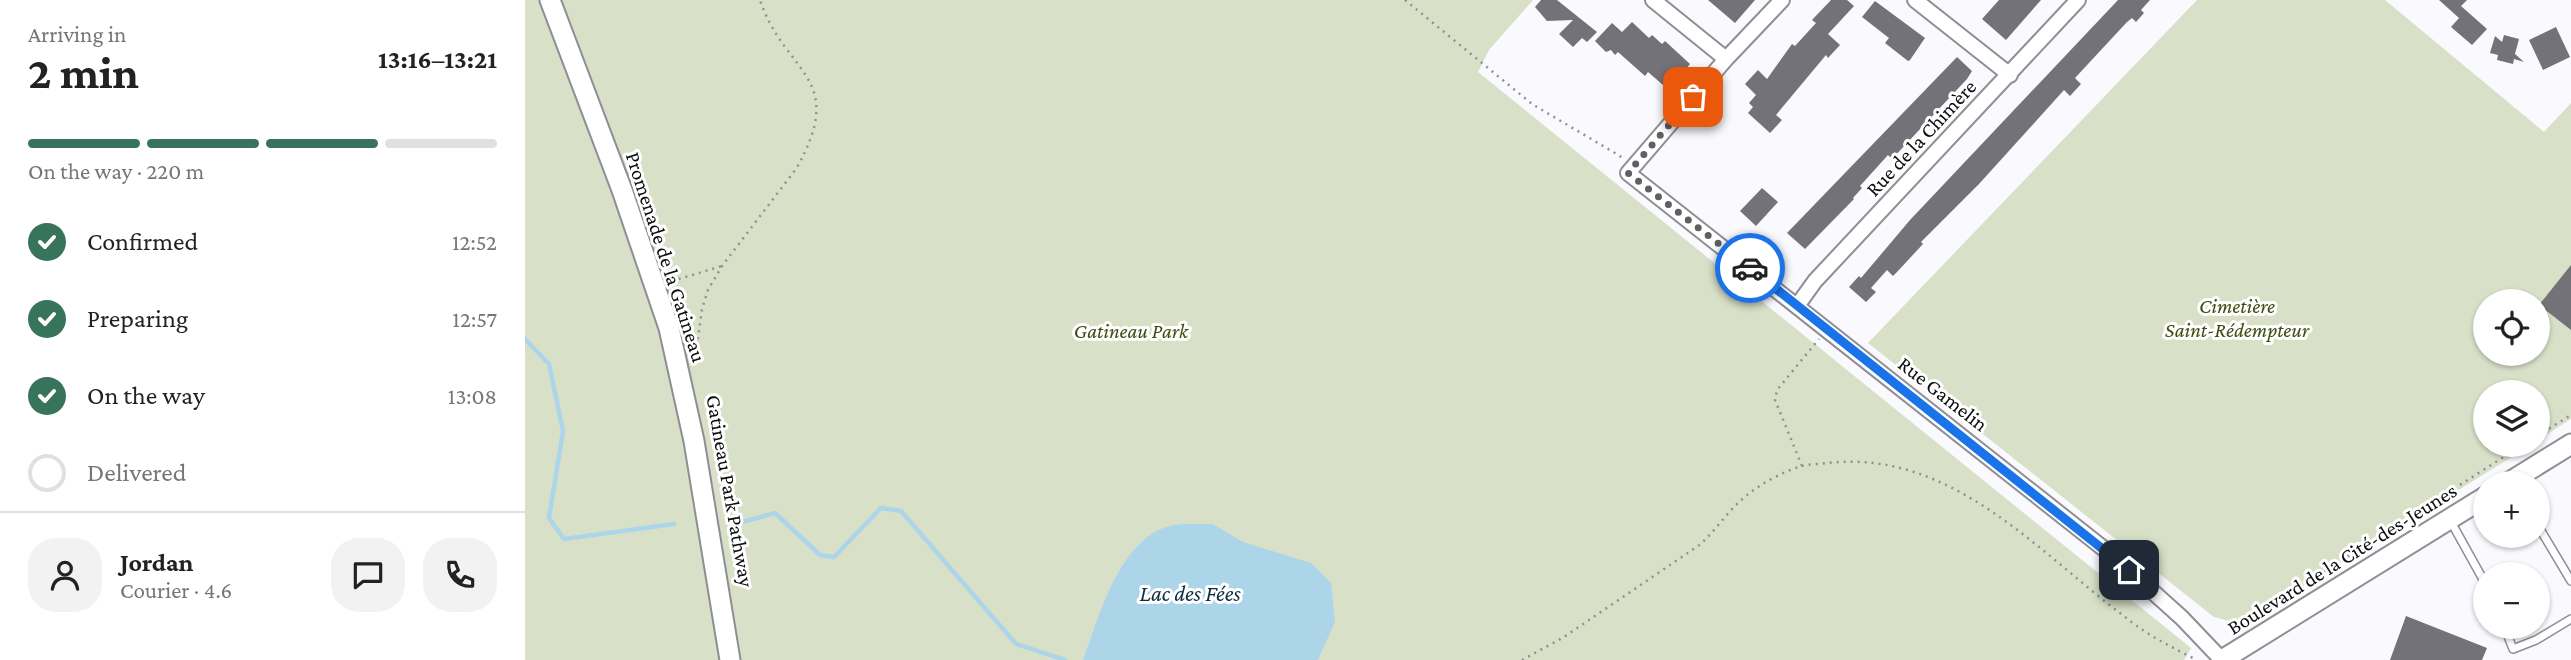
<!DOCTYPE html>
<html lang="en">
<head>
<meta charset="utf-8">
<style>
  body { margin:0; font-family:"Crimson Pro",serif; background:#f2f2f2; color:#222; height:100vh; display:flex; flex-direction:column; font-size:26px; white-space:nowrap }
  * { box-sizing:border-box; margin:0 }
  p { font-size:23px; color:#767676 }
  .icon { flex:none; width:38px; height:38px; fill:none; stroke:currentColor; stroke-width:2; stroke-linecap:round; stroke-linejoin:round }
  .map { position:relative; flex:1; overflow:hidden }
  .side { display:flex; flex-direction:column; background:#fff; width:525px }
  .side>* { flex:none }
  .fabs { position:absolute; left:1948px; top:289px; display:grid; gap:14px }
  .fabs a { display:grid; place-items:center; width:77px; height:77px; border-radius:50%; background:#fff; box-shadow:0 2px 5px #0004; font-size:35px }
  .pin { position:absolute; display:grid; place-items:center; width:60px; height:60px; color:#fff; margin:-30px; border-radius:14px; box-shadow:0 4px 10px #0006 }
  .courier { position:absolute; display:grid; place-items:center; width:70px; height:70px; margin:-35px; border:5px solid #1a73e8; border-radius:50%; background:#fff; color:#222; box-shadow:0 2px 9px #0007 }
  .head em { font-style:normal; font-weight:700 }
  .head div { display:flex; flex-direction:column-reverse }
  .head { display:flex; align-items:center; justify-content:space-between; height:119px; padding:0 28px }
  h1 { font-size:46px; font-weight:700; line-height:52px }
  .bar { display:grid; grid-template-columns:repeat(4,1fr); gap:10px 7px; align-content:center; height:84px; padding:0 28px }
  .bar i { height:9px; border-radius:5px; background:#e0e0e0 }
  .bar .current { background:#38735c }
  .bar p { grid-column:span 4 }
  .line { display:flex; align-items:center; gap:18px; padding:0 28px; border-top:2px solid #e0e0e0 }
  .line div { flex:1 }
  .round { display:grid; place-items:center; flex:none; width:74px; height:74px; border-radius:28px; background:#f2f2f2 }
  ol { padding:0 28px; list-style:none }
  li { display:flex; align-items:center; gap:21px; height:77px }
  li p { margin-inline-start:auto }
  li .icon { padding:7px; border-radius:50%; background:#38735c; color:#fff; stroke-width:4 }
  li:last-child { color:#767676 }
  li i { width:38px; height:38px; border:4px solid #e0e0e0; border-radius:50% }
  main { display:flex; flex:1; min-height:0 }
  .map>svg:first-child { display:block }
  .green { fill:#d9e0c8; fill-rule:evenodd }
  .water { fill:#add5ea }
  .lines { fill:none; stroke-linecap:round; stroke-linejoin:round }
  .stream { stroke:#add5ea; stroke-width:4.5 }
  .building { fill:#737278 }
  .lane-casing { stroke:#8e8e94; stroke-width:10 }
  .street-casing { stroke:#8e8e94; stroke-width:18 }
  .secondary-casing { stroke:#8e8e94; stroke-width:23 }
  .path { stroke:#909094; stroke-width:2.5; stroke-dasharray:2 5; stroke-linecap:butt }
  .lane { stroke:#fff; stroke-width:7 }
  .street { stroke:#fff; stroke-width:14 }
  .secondary { stroke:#fff; stroke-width:19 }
  .done { stroke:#606063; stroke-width:7; stroke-dasharray:0 12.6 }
  .route { stroke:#1a73e8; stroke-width:9 }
  .labels { text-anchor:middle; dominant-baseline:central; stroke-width:6; stroke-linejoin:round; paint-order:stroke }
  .street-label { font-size:21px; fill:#0d0d0f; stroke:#fff }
  .park-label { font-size:21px; font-style:italic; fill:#414c11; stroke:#fff }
  .water-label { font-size:23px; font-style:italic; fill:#0c2f3f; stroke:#fff }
</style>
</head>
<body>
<main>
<section class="side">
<div class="head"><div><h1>2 min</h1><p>Arriving in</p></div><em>13:16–13:21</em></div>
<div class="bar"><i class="current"></i><i class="current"></i><i class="current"></i><i></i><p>On the way · 220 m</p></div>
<ol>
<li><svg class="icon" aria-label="check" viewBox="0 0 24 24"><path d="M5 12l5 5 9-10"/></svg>Confirmed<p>12:52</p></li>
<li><svg class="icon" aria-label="check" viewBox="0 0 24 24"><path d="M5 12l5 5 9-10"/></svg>Preparing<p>12:57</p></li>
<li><svg class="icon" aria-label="check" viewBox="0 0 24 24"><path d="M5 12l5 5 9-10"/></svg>On the way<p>13:08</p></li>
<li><i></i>Delivered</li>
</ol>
<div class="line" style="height:126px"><a class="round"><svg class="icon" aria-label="person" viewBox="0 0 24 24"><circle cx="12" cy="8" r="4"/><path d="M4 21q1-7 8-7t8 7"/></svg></a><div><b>Jordan</b><p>Courier · 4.6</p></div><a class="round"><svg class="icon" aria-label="chat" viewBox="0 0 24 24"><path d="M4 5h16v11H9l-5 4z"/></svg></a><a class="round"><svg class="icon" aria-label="phone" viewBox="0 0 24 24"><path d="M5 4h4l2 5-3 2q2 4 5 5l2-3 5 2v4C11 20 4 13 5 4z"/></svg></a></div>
</section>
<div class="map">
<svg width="2046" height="660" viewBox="0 0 2046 660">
  <rect width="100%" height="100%" fill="#f9f9fe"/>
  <path class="green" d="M0,0H1008L964,50L953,72L1666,648L1659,660H0Z
    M1672,0H1860L2019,132L2046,103V419L2013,440L2012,392H1960V444L2006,445L1731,616L1704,621L1689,617L1343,343ZM1960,301H2012V354H1960Z"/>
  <path class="water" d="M688,524L718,542L786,563L806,583L810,622L793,660H558C575,615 595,535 649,525C661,523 675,524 688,524Z"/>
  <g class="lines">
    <path class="stream" d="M0,339L24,364L38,431L24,518L39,539L149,524
      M214,523L250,513L295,555L309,557L356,508L376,511L491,644L540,660"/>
  </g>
  <path class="building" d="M1016,0H1032L1072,32L1062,42L1057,38L1048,47L1034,34L1048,20L1022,21L1010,7Z
    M1183,0H1230L1210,23Z
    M1306,0H1322L1329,6L1303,34L1315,45L1303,58L1301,55L1251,115L1257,120L1245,133L1223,113L1228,107L1224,103L1231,95L1220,84L1233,70L1242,79L1267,44L1270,46L1291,23L1287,20Z
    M1474,0H1516L1481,40L1457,19Z
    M1593,0H1625L1616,10L1619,13L1611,22L1607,18L1602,22L1550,78L1556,84L1545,96L1539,90L1454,184L1396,242L1398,244L1372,272L1368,276L1362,270L1346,288L1351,292L1341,302L1324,287L1334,276L1336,278L1385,220Z
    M1914,0H1942L1936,6L1962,29L1947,45L1926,27L1934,18Z
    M1350,1L1400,38L1385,60L1383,61L1360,43L1364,38L1337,17Z
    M1107,22L1124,38L1127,35L1137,44L1140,41L1165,64L1161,69L1163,70L1145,91L1123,72L1120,76L1093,52L1090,55L1086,50L1081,52L1070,41L1087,23L1097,32Z
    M2031,27L2045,57L2018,70L2004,40Z
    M1979,35L1994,39L1990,54L1999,62L1989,59L1988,64L1972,60L1973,55L1965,53L1970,36L1977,42Z
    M1432,57L1447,71L1442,79L1367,159L1363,155L1335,186L1337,188L1328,198L1329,199L1280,249L1262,233Z
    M1237,188L1253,202L1231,226L1215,211Z
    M2046,265V330L2014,305Z
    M1881,616L1962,648L1957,660H1865Z"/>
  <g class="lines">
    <defs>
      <path id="lane" d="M1925,520L1960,583
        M2012,524L2046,581
        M1979,626L1988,649L2011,640L2046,619"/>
      <path id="street" d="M1128,0L1201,59
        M1257,0L1201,59L1103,173L1588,556L1657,618L1697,660
        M1390,0L1485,75
        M1272,306L1290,281L1553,0"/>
      <path id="secondary" d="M25,0L97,190L144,328L169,441L205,660
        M1983,483L2046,444
        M1697,660L1960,497"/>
    </defs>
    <use href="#lane" class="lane-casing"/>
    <use href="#street" class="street-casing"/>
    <use href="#secondary" class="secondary-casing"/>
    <path class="path" d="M880,0L1007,104L1095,156L1097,160
      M147,281L197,266
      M170,360L177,309L183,290L197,266L271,169C324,76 260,75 235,0
      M2012,436L2046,415
      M1277,466L1250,400L1252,390L1294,339
      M1705,628L1706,623L1730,614L1775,587L1999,444
      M997,660L1039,637L1173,546C1191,531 1203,510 1221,496C1235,484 1259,471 1277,466C1285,464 1295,464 1303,463C1425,449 1511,550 1600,617C1621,634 1644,646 1668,658"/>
    <use href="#lane" class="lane"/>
    <use href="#street" class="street"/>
    <use href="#secondary" class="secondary"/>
  </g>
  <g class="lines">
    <path class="done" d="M1168,97L1103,173L1225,268"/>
    <path class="route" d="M1225,268L1604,570"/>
  </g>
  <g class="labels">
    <g class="street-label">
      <text transform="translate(1396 138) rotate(-47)">Rue de la Chimère</text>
      <text transform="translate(141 257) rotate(72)">Promenade de la Gatineau</text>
      <text transform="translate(1418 394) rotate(38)">Rue Gamelin</text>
      <text transform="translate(205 491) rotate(80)">Gatineau Park Pathway</text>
      <text transform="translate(1817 559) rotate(-32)">Boulevard de la Cité-des-Jeunes</text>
    </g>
    <g class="park-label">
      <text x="1712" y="306">Cimetière<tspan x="1712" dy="24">Saint-Rédempteur</tspan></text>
      <text x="606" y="331">Gatineau Park</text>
    </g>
    <g class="water-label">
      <text x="665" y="593">Lac des Fées</text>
    </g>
  </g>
</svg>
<div class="fabs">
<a><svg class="icon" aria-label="locate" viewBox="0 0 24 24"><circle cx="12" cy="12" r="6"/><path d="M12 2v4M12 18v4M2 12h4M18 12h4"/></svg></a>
<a><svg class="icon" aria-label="layers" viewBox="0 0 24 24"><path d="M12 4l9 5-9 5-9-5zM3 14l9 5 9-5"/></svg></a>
<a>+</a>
<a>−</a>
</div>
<div class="pin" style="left:1168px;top:97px;background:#ea580c"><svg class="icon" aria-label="bag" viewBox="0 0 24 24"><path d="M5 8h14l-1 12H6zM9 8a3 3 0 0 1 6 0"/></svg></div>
<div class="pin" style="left:1604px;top:570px;background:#1f2937"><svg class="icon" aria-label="home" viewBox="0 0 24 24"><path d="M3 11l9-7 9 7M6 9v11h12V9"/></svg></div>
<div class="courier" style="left:1225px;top:268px"><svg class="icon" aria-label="car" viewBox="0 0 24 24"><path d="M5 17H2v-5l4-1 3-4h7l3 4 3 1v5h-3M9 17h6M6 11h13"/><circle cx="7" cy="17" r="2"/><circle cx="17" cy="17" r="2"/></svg></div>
</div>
</main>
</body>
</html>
